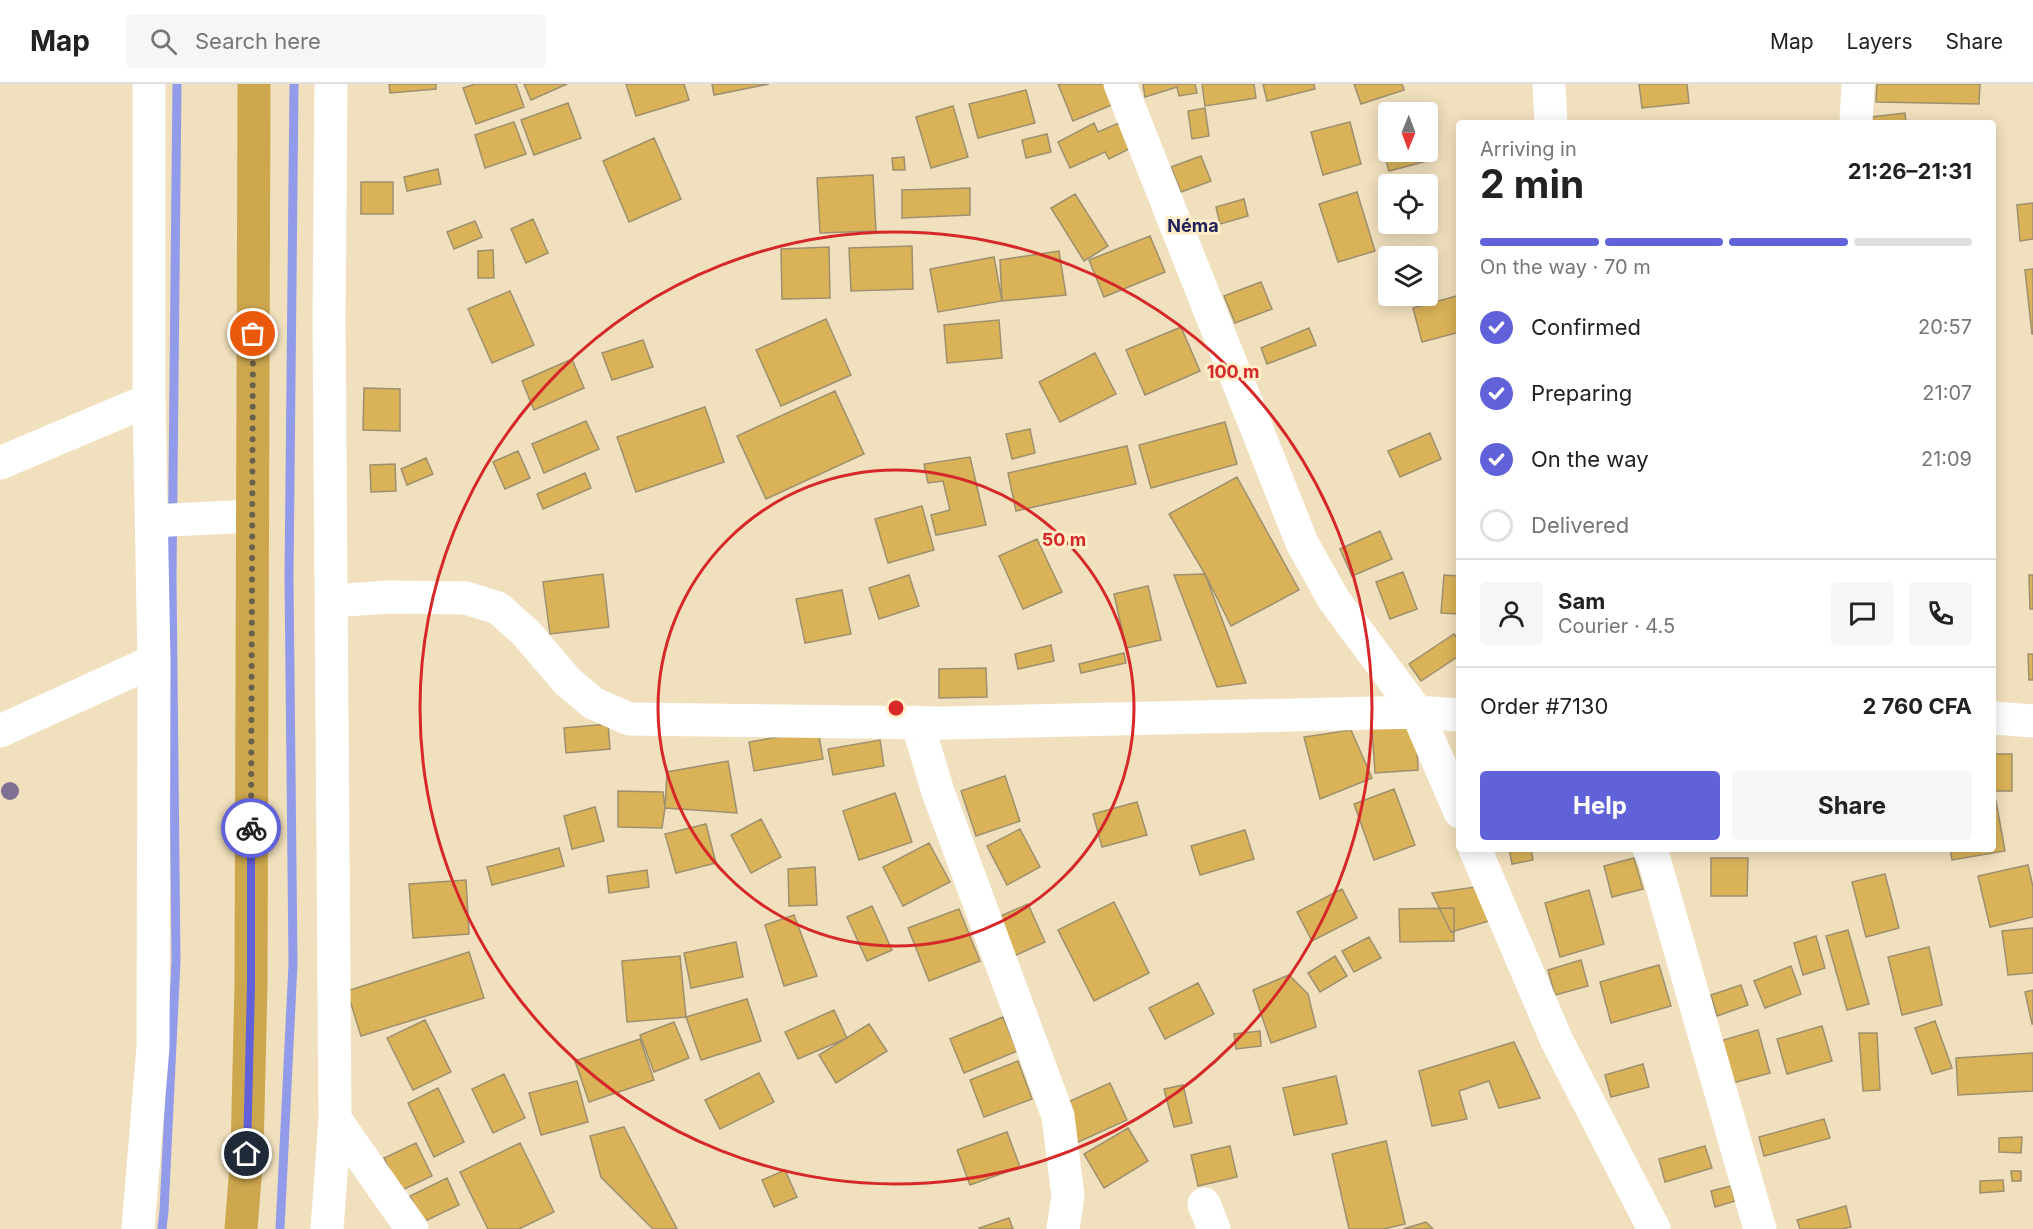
<!DOCTYPE html>
<html lang="en">
<head>
<meta charset="utf-8">
<style>
  body { margin:0; font-family:Inter,sans-serif; background:#f6f6f6; color:#222; height:100vh; display:flex; flex-direction:column; font-size:22px; white-space:nowrap }
  * { box-sizing:border-box; margin:0 }
  p { font-size:20px; color:#767676 }
  .icon { flex:none; width:33px; height:33px; fill:none; stroke:currentColor; stroke-width:2; stroke-linecap:round; stroke-linejoin:round }
  .map { position:relative; flex:1; overflow:hidden }
  .panel { position:absolute; left:1456px; top:36px; width:540px; height:732px; display:flex; flex-direction:column; background:#fff; border-radius:6px; box-shadow:0 3px 15px #0003 }
  .panel>* { flex:none }
  .needle { width:39px; rotate:181deg }
  .tools { position:absolute; left:1378px; top:18px; display:grid; gap:12px }
  .tools a { display:grid; place-items:center; width:60px; height:60px; border-radius:6px; background:#fff; box-shadow:0 3px 15px #0003; font-size:30px }
  .pin { position:absolute; display:grid; place-items:center; width:51px; height:51px; color:#fff; margin:-26px; border:3px solid #fff; border-radius:50%; box-shadow:0 2px 6px #0007 }
  .courier { position:absolute; display:grid; place-items:center; width:60px; height:60px; margin:-30px; border:4px solid #6161d9; border-radius:50%; background:#fff; color:#222; box-shadow:0 2px 8px #0007 }
  .summary em { font-style:normal; font-weight:700 }
  .summary div { display:flex; flex-direction:column-reverse }
  .summary { display:flex; align-items:center; justify-content:space-between; height:102px; padding:0 24px }
  h1 { font-size:39px; font-weight:700; line-height:45px }
  .bar { display:grid; grid-template-columns:repeat(4,1fr); gap:9px 6px; align-content:center; height:72px; padding:0 24px }
  .bar i { height:8px; border-radius:4px; background:#e0e0e0 }
  .bar .current { background:#6161d9 }
  .bar p { grid-column:span 4 }
  .line { display:flex; align-items:center; gap:15px; padding:0 24px; border-top:2px solid #e0e0e0 }
  .line div { flex:1 }
  .round { display:grid; place-items:center; flex:none; width:63px; height:63px; border-radius:6px; background:#f6f6f6 }
  ol { padding:0 24px; list-style:none }
  li { display:flex; align-items:center; gap:18px; height:66px }
  li p { margin-inline-start:auto }
  li .icon { padding:6px; border-radius:50%; background:#6161d9; color:#fff; stroke-width:4 }
  li:last-child { color:#767676 }
  li i { width:33px; height:33px; border:3px solid #e0e0e0; border-radius:50% }
  .action { display:flex; gap:12px; margin-top:auto; padding:12px 24px }
  .action a { flex:1; height:69px; border-radius:6px; background:#6161d9; color:#fff; font-size:24px; font-weight:700; line-height:69px; text-align:center }
  .action a+a { background:#f6f6f6; color:#222 }
  header { display:flex; align-items:center; gap:36px; box-sizing:border-box; height:84px; padding:0 30px; background:#fff; border-bottom:2px solid #e0e0e0 }
  header strong { font-size:28px }
  nav { display:flex; gap:33px; margin-inline-start:auto; font-size:21px }
  .search { width:420px; height:54px; background:#f6f6f6; display:flex; align-items:center; gap:15px; box-sizing:border-box; padding:0 21px; border-radius:6px; color:#767676; font-size:22px }
  .map>svg:first-child { display:block }
  .lines { fill:none; stroke-linecap:round; stroke-linejoin:round }
  .stream { stroke:#929aea; stroke-width:9 }
  .building { fill:#dab359; stroke:#9e8f6e; stroke-width:1.5 }
  .minor { stroke:#fff; stroke-width:33 }
  .highway { stroke:#cda74d; stroke-width:33 }
  .tree { fill:#7f6f93 }
  .done { stroke:#6a614c; stroke-width:6; stroke-dasharray:0 10.8 }
  .route { stroke:#6161d9; stroke-width:8 }
  .ring { fill:none; stroke:#d62828; stroke-width:3 }
  .labels { text-anchor:middle; dominant-baseline:central; stroke-width:6; stroke-linejoin:round; paint-order:stroke }
  .neighbourhood-label { font-size:18px; font-weight:bold; fill:#212059; stroke:#feeeca }
  .centre { fill:#d62828; stroke:#feeeca; stroke-width:3 }
  .ring-label { font-size:18px; text-anchor:middle; font-weight:bold; fill:#d62828; stroke:#feeeca; stroke-width:6; stroke-linejoin:round; paint-order:stroke }
</style>
</head>
<body>
<header>
<strong>Map</strong>
<div class="search"><svg class="icon" aria-label="search" viewBox="0 0 24 24"><circle cx="10" cy="10" r="6"/><path d="M15 15l6 6"/></svg>Search here</div>
<nav><a>Map</a><a>Layers</a><a>Share</a></nav>
</header>
<div class="map">
<svg width="2033" height="1145" viewBox="0 0 2033 1145">
  <rect width="100%" height="100%" fill="#f1e0bd"/>
  <g class="lines">
    <path class="stream" d="M162,1145L164,1127L176,877L172,494L177,0
      M280,1145L293,880L289,494L294,0"/>
  </g>
  <path class="building" d="M389,0H436V5L390,9Z
    M475,0H516L524,23L476,40L463,4Z
    M524,0H567L531,16Z
    M626,0H684L689,16L636,32Z
    M712,0H769L714,11Z
    M1058,0H1112L1119,18L1073,37Z
    M1143,0H1195L1197,9L1179,12L1177,3L1145,13Z
    M1202,0H1254L1256,14L1205,22Z
    M1263,0H1314L1315,5L1267,17Z
    M1354,0H1402L1404,6L1361,20Z
    M1639,0H1687L1689,19L1642,24Z
    M1877,0H1980L1979,20L1876,18Z
    M1026,6L1035,39L978,54L969,20Z
    M568,19L581,54L534,71L521,36Z
    M953,22L968,73L931,84L916,33Z
    M1205,24L1209,52L1192,55L1188,27Z
    M1905,29L1906,39H1864L1863,34Z
    M514,38L526,70L485,84L475,51Z
    M1350,38L1361,80L1323,91L1311,48Z
    M1094,39L1098,48L1119,39L1131,64L1109,75L1105,68L1070,84L1058,58Z
    M1047,50L1051,68L1026,74L1022,56Z
    M654,54L681,115L629,138L603,77Z
    M1428,65L1431,76L1389,87L1385,73L1407,68H1428Z
    M1201,72L1211,97L1181,108L1171,83Z
    M904,73L905,86H893L892,74Z
    M438,85L441,100L407,107L404,93Z
    M873,91L876,147L820,149L817,94Z
    M361,98H393V130H361Z
    M970,104V131L902,134V106Z
    M1357,108L1375,167L1338,178L1319,120Z
    M1075,110L1108,162L1084,177L1051,124Z
    M1244,115L1248,132L1220,140L1216,123Z
    M2033,119V155L2020,157L2017,121Z
    M533,135L548,169L526,179L511,145Z
    M475,137L482,153L454,165L447,148Z
    M1150,152L1165,188L1104,213L1089,176Z
    M912,162L913,205L851,207L849,164Z
    M829,163L830,214L782,215L781,165Z
    M493,166L494,194H478V167Z
    M1059,167L1066,211L1002,217L1000,176Z
    M994,173L1002,217L938,228L930,185Z
    M2033,185V250H2032L2025,186Z
    M1261,198L1272,225L1235,239L1224,212Z
    M510,207L534,261L492,279L468,225Z
    M1460,211V248L1422,258L1413,224Z
    M826,235L851,291L781,322L756,266Z
    M999,236L1002,274L947,279L944,241Z
    M1181,243L1200,287L1145,311L1126,266Z
    M1309,244L1316,261L1267,280L1261,264Z
    M643,256L653,283L612,296L602,269Z
    M1095,269L1116,310L1060,338L1039,298Z
    M572,275L584,304L534,326L522,297Z
    M364,304L400,305V347L363,346Z
    M835,307L864,370L766,415L737,352Z
    M705,323L724,378L636,408L617,353Z
    M586,337L599,365L544,389L532,360Z
    M1225,338L1237,380L1151,404L1139,361Z
    M1030,345L1035,369L1012,375L1006,350Z
    M1430,349L1441,375L1400,393L1388,367Z
    M1127,362L1136,400L1016,427L1008,389Z
    M518,367L530,394L505,405L493,378Z
    M970,373L986,441L936,451L931,431L950,426L943,397L928,399L924,380Z
    M426,374L433,390L407,401L401,385Z
    M395,380L396,407L371,408L370,381Z
    M585,389L591,404L543,425L537,410Z
    M1237,393L1299,506L1231,542L1205,490L1169,430Z
    M922,422L934,466L888,479L875,435Z
    M1380,447L1392,475L1352,492L1340,465Z
    M1037,455L1062,508L1023,525L999,472Z
    M1403,488L1417,525L1390,535L1376,498Z
    M603,490L609,543L550,550L543,498Z
    M1205,490L1246,599L1217,603L1174,491Z
    M909,491L919,522L879,535L869,504Z
    M1444,491L1460,492V530L1441,529Z
    M2029,491H2033V525H2030Z
    M1148,502L1161,556L1126,564L1114,510Z
    M842,506L851,550L805,559L796,515Z
    M1454,550L1460,558V571L1421,597L1409,580Z
    M1051,561L1054,577L1018,585L1015,570Z
    M1124,569L1126,579L1081,589L1079,580Z
    M2028,570H2033V596H2029Z
    M986,584L987,613L939,614V585Z
    M608,640L610,665L566,669L564,644Z
    M1416,641L1418,686L1375,689L1372,644Z
    M818,646L823,675L754,687L749,658Z
    M1351,646L1372,694L1320,715L1304,653Z
    M880,656L884,682L833,691L828,665Z
    M1994,670H2012V707H1994Z
    M728,677L737,729L665,724L667,688Z
    M1005,692L1020,737L976,752L961,707Z
    M1394,705L1415,761L1374,776L1354,720Z
    M618,707L663,708L665,724L662,744L618,743Z
    M895,709L912,758L859,776L843,727Z
    M1994,717H1996L2005,767L1952,776L1950,765H1994Z
    M1137,718L1147,751L1102,763L1093,730Z
    M595,723L604,757L572,765L564,732Z
    M761,735L781,773L751,789L731,751Z
    M706,740L716,779L676,789L665,750Z
    M1020,745L1040,783L1007,801L987,762Z
    M1245,746L1254,775L1200,791L1191,762Z
    M929,759L950,798L903,822L883,783Z
    M559,764L564,782L492,801L487,783Z
    M1509,765H1531L1533,776L1512,780Z
    M1634,774L1643,805L1612,813L1604,782Z
    M1711,774H1748L1747,812H1711Z
    M2028,781L2033,803V833L1990,843L1978,792Z
    M815,783L817,821L789,822L788,785Z
    M647,786L649,803L609,809L607,792Z
    M1885,790L1899,844L1866,853L1852,798Z
    M466,796L469,850L413,854L409,800Z
    M1483,802L1489,837L1451,848L1432,809Z
    M1342,805L1357,834L1312,857L1297,828Z
    M1589,806L1604,860L1560,873L1545,819Z
    M1114,818L1149,889L1094,917L1058,846Z
    M1028,820L1045,858L1003,877L987,838Z
    M872,822L892,866L867,877L847,833Z
    M1454,824V857L1400,858L1399,825Z
    M959,825L980,877L929,897L908,844Z
    M794,831L817,892L784,902L765,841Z
    M2033,844V889L2008,891L2002,847Z
    M1848,846L1869,920L1847,926L1826,852Z
    M1816,852L1825,884L1803,891L1794,859Z
    M1369,853L1381,874L1354,888L1342,867Z
    M736,858L743,893L691,904L684,869Z
    M1929,863L1942,921L1902,931L1888,873Z
    M469,868L484,914L361,952L347,907Z
    M680,872L686,933L627,938L622,877Z
    M1335,872L1347,892L1320,908L1308,889Z
    M1581,876L1588,902L1555,911L1548,886Z
    M1659,881L1671,922L1611,939L1600,898Z
    M1791,882L1801,910L1765,924L1754,897Z
    M1289,891L1308,910L1316,943L1271,959L1253,906Z
    M1198,899L1214,930L1165,955L1149,924Z
    M1741,901L1748,921L1717,932L1711,911Z
    M2033,906V940H2032L2025,908Z
    M747,915L761,957L701,976L686,933Z
    M834,926L847,954L798,975L785,948Z
    M1003,933L1017,967L964,989L950,955Z
    M425,936L451,988L413,1006L387,954Z
    M1935,937L1952,984L1932,990L1915,944Z
    M674,938L689,974L654,988L640,951Z
    M869,940L887,967L836,999L819,971Z
    M1822,942L1832,977L1787,990L1777,955Z
    M1758,946L1770,989L1729,1000L1717,958Z
    M1260,947L1261,962L1236,965L1234,950Z
    M1859,949H1877L1880,1006L1863,1007Z
    M640,955L654,996L589,1018L575,977Z
    M1514,958L1540,1014L1499,1024L1489,997L1459,1007L1467,1035L1432,1042L1419,987Z
    M2033,969V1007L1958,1011L1956,974Z
    M1018,977L1032,1015L984,1033L970,996Z
    M1643,980L1649,1003L1611,1013L1605,991Z
    M759,989L774,1018L720,1045L705,1016Z
    M504,990L525,1034L493,1049L472,1005Z
    M1336,992L1347,1040L1294,1051L1283,1004Z
    M577,997L588,1038L541,1051L529,1009Z
    M1110,999L1127,1036L1076,1059L1059,1022Z
    M1183,1001L1192,1039L1174,1043L1164,1005Z
    M438,1004L464,1058L434,1073L408,1019Z
    M1824,1035L1830,1054L1764,1072L1759,1053Z
    M624,1043L677,1145H653L601,1093L590,1052Z
    M1128,1044L1148,1077L1104,1104L1084,1070Z
    M1007,1048L1020,1083L970,1101L957,1066Z
    M2022,1053L2021,1069L1999,1068V1054Z
    M1386,1057L1405,1140L1384,1145H1349L1332,1070Z
    M416,1059L432,1092L400,1107L384,1074Z
    M520,1059L554,1128L519,1145H488L460,1088Z
    M1230,1062L1237,1093L1198,1102L1191,1071Z
    M1705,1062L1712,1084L1665,1098L1659,1075Z
    M785,1086L797,1113L774,1123L762,1096Z
    M2011,1087H2021V1097H2012Z
    M447,1094L459,1121L423,1138L410,1112Z
    M2003,1096L2004,1107L1980,1109V1097Z
    M1731,1102L1735,1117L1715,1123L1711,1107Z
    M1846,1122L1851,1143L1842,1145H1800L1797,1136Z
    M1009,1134L1013,1145H980L979,1144Z
    M1426,1138L1433,1145H1403Z"/>
  <g class="lines">
    <path class="minor" d="M1120,0L1302,459L1334,516L1417,628L1460,728
      M1549,0L1551,39
      M1856,39L1858,0
      M0,379L149,316
      M151,437L252,432
      M332,517L389,513L466,514L498,524L526,549L567,597L593,619L629,635L944,639L1417,628L1460,631
      M1994,634L2033,637
      M917,638L938,708L1058,1032L1068,1112L1063,1145
      M0,647L154,577
      M1475,765L1557,957L1654,1145
      M1649,765L1654,775L1760,1145
      M335,1035L412,1145
      M1204,1120L1214,1145
      M138,1145L153,963L154,577L149,316V0
      M327,1145L335,1035L329,235L331,0"/>
    <path class="highway" d="M241,1145L247,1070L251,900L254,0"/>
  </g>
  <circle class="tree" cx="10" cy="707" r="9"/>
  <g class="lines">
    <path class="done" d="M251,744L253,250"/>
    <path class="route" d="M247,1070L251,900V744"/>
  </g>
  <g class="ring">
    <circle cx="896" cy="624" r="238"/>
    <circle cx="896" cy="624" r="476"/>
  </g>
  <g class="labels">
    <g class="neighbourhood-label">
      <text x="1193" y="141">Néma</text>
    </g>
  </g>
  <circle cx="896" cy="624" r="9" class="centre"/>
  <g class="ring-label">
    <text x="1233" y="294">100 m</text>
    <text x="1064" y="462">50 m</text>
  </g>
</svg>
<div class="tools">
<a><svg class="needle" viewBox="-14 -14 28 28"><path d="M0-13l5 13h-10z" fill="#e53935"/><path d="M0 13l5-13h-10z" fill="#767676"/></svg></a>
<a><svg class="icon" aria-label="locate" viewBox="0 0 24 24"><circle cx="12" cy="12" r="6"/><path d="M12 2v4M12 18v4M2 12h4M18 12h4"/></svg></a>
<a><svg class="icon" aria-label="layers" viewBox="0 0 24 24"><path d="M12 4l9 5-9 5-9-5zM3 14l9 5 9-5"/></svg></a>
</div>
<div class="pin" style="left:253px;top:250px;background:#ea580c"><svg class="icon" aria-label="bag" viewBox="0 0 24 24"><path d="M5 8h14l-1 12H6zM9 8a3 3 0 0 1 6 0"/></svg></div>
<div class="pin" style="left:247px;top:1070px;background:#1f2937"><svg class="icon" aria-label="home" viewBox="0 0 24 24"><path d="M3 11l9-7 9 7M6 9v11h12V9"/></svg></div>
<div class="courier" style="left:251px;top:744px"><svg class="icon" aria-label="bike" viewBox="0 0 24 24"><circle cx="6" cy="16" r="4"/><circle cx="18" cy="16" r="4"/><path d="M6 16l4-8h5l3 8M10 8l3 8H6M13 5h3"/></svg></div>
<section class="panel">
<div class="summary"><div><h1>2 min</h1><p>Arriving in</p></div><em>21:26–21:31</em></div>
<div class="bar"><i class="current"></i><i class="current"></i><i class="current"></i><i></i><p>On the way · 70 m</p></div>
<ol>
<li><svg class="icon" aria-label="check" viewBox="0 0 24 24"><path d="M5 12l5 5 9-10"/></svg>Confirmed<p>20:57</p></li>
<li><svg class="icon" aria-label="check" viewBox="0 0 24 24"><path d="M5 12l5 5 9-10"/></svg>Preparing<p>21:07</p></li>
<li><svg class="icon" aria-label="check" viewBox="0 0 24 24"><path d="M5 12l5 5 9-10"/></svg>On the way<p>21:09</p></li>
<li><i></i>Delivered</li>
</ol>
<div class="line" style="height:108px"><a class="round"><svg class="icon" aria-label="person" viewBox="0 0 24 24"><circle cx="12" cy="8" r="4"/><path d="M4 21q1-7 8-7t8 7"/></svg></a><div><b>Sam</b><p>Courier · 4.5</p></div><a class="round"><svg class="icon" aria-label="chat" viewBox="0 0 24 24"><path d="M4 5h16v11H9l-5 4z"/></svg></a><a class="round"><svg class="icon" aria-label="phone" viewBox="0 0 24 24"><path d="M5 4h4l2 5-3 2q2 4 5 5l2-3 5 2v4C11 20 4 13 5 4z"/></svg></a></div>
<div class="line" style="height:78px"><div>Order #7130</div><b>2 760 CFA</b></div>
<div class="action"><a>Help</a><a>Share</a></div>
</section>
</div>
</body>
</html>
